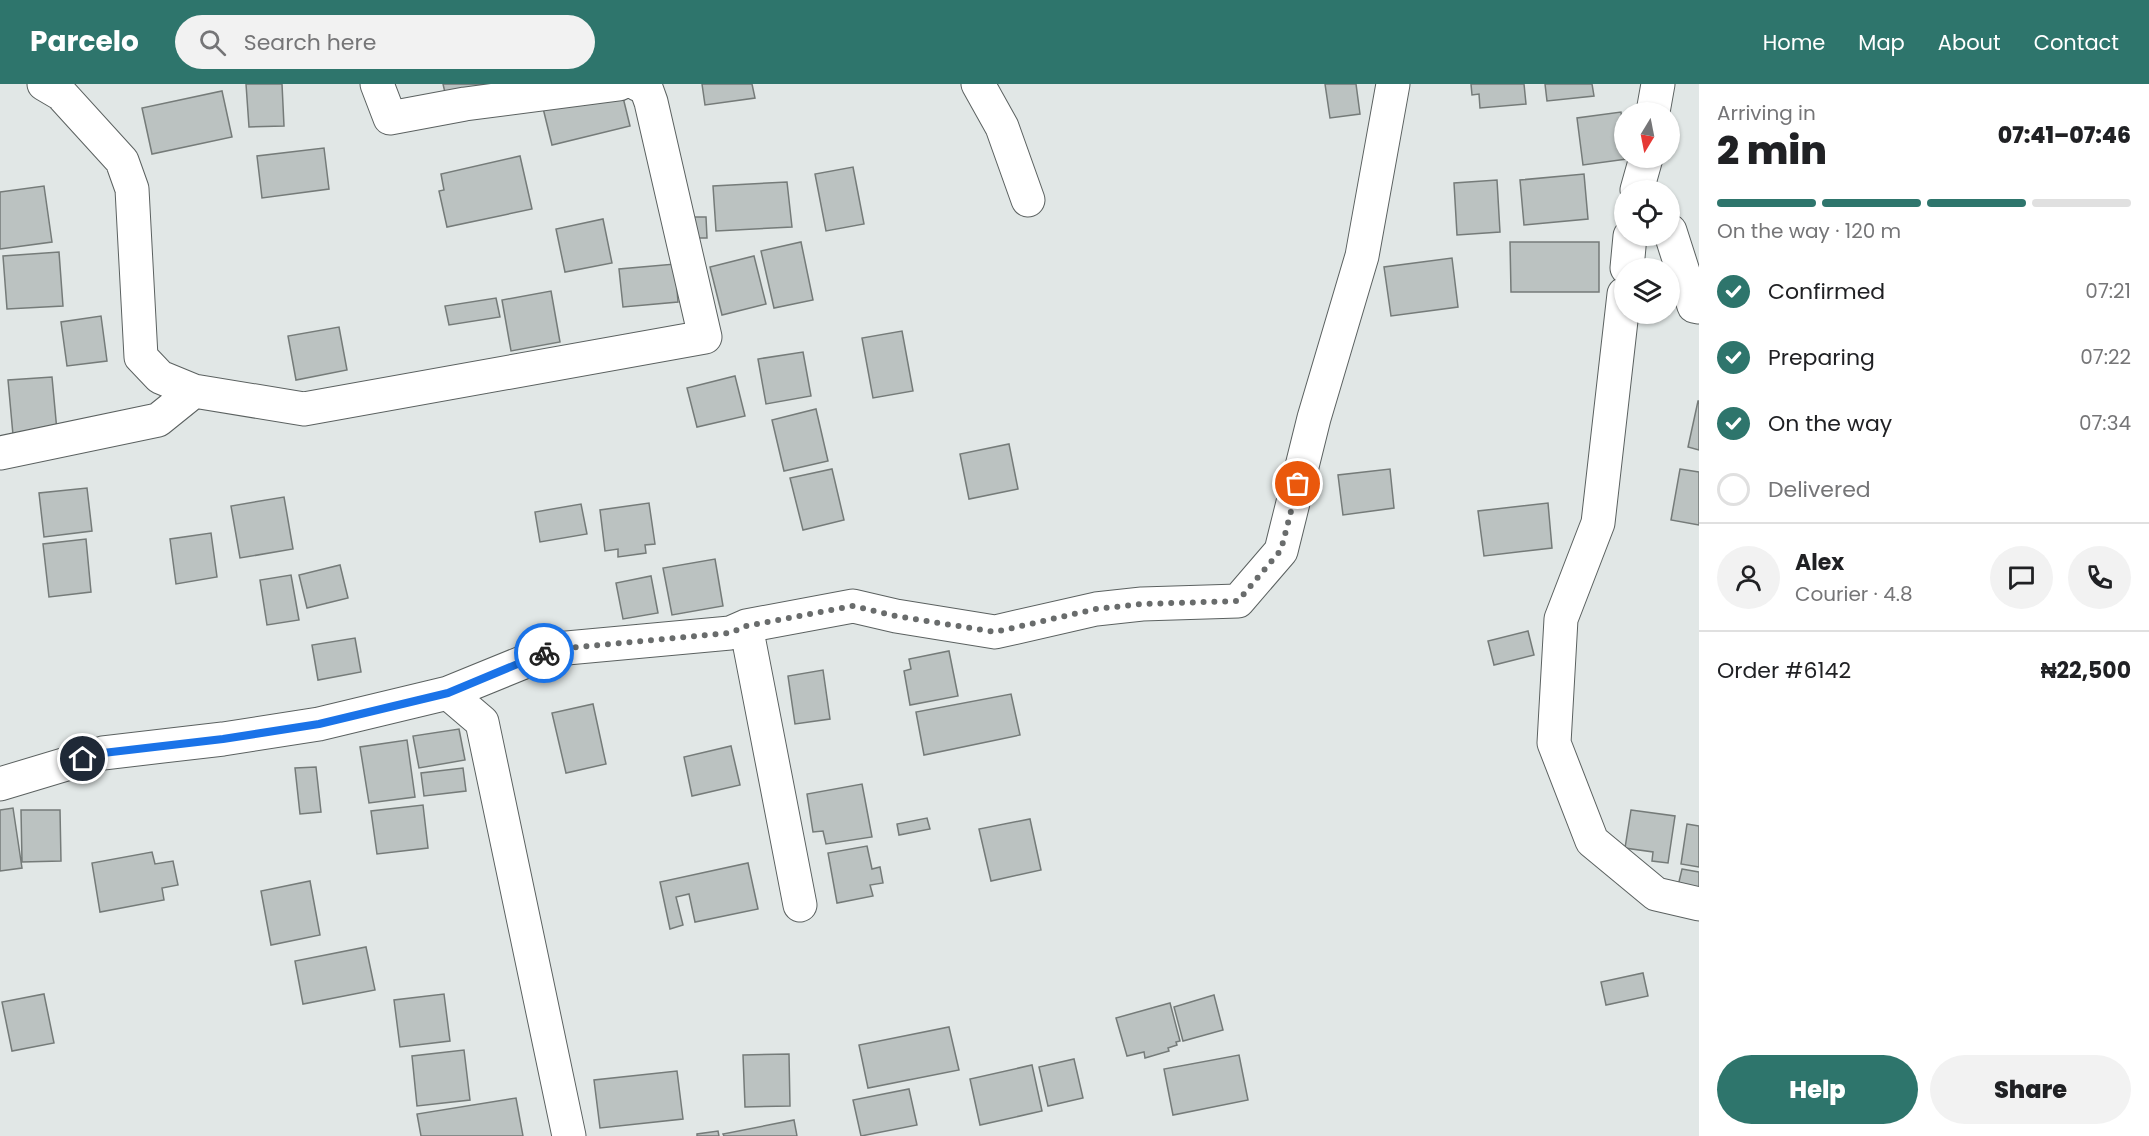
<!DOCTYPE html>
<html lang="en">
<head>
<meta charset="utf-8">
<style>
  body { margin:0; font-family:Poppins,sans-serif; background:#f2f2f2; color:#202124; height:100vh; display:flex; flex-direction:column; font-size:22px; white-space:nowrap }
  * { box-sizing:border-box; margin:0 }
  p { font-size:20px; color:#757577 }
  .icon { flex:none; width:33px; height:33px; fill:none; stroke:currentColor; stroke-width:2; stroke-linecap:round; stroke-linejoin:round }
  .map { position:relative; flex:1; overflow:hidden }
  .sheet { display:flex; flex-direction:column; background:#fff; width:450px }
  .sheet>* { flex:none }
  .needle { width:39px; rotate:190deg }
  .fabs { position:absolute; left:1614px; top:18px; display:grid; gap:12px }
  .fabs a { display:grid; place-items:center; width:66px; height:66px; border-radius:50%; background:#fff; box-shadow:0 2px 4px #0004; font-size:30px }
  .pin { position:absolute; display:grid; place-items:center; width:51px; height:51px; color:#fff; margin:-26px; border:3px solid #fff; border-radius:50%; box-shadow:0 2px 6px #0007 }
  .courier { position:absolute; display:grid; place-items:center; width:60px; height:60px; margin:-30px; border:4px solid #1a73e8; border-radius:50%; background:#fff; color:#222; box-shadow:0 2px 8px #0007 }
  .headline em { font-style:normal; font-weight:800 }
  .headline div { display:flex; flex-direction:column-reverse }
  .headline { display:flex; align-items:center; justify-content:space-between; height:102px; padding:0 18px }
  h1 { font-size:39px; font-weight:800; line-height:45px }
  .bar { display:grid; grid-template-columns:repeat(4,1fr); gap:9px 6px; align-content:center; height:72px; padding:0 18px }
  .bar i { height:8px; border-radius:4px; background:#e0e0e0 }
  .bar .active { background:#2e756c }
  .bar p { grid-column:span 4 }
  .line { display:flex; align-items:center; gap:15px; padding:0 18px; border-top:2px solid #e0e0e0 }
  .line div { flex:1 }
  .round { display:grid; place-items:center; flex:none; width:63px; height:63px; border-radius:32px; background:#f2f2f2 }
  ol { padding:0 18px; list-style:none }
  li { display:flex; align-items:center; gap:18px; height:66px }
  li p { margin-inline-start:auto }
  li .icon { padding:6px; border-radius:50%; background:#2e756c; color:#fff; stroke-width:4 }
  li:last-child { color:#757577 }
  li i { width:33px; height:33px; border:3px solid #e0e0e0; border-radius:50% }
  .action { display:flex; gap:12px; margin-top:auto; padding:12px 18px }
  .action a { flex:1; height:69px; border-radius:36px; background:#2e756c; color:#fff; font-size:24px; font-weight:800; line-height:69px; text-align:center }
  .action a+a { background:#f2f2f2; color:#202124 }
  header { display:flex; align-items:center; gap:36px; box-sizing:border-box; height:84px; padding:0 30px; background:#2e756c; color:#fff }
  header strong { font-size:28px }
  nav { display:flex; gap:33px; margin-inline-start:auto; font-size:21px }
  .search { width:420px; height:54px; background:#f2f2f2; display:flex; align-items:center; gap:15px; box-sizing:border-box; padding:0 21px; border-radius:33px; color:#757577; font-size:22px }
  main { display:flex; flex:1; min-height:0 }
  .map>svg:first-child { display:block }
  .building { fill:#bbc2c1; stroke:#757b79; stroke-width:1.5 }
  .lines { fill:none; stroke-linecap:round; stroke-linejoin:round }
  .minor-casing { stroke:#5b6160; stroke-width:35 }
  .minor { stroke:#fff; stroke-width:33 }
  .done { stroke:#696c6c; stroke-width:6; stroke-dasharray:0 10.8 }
  .route { stroke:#1a73e8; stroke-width:8 }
</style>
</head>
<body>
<header>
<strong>Parcelo</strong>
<div class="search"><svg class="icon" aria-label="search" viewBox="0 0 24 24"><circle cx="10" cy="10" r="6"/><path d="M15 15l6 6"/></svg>Search here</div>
<nav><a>Home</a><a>Map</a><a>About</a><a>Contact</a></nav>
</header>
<main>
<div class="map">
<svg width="1699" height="1052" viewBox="0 0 1699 1052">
  <rect width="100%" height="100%" fill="#e1e7e6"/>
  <path class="building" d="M246,0H282L284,42L249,43Z
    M443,0H520L446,13Z
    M702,0H752L755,14L705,21Z
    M1325,0H1356L1360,30L1330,34Z
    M1471,0H1524L1526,20L1480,24L1479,10L1472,11Z
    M1545,0H1592L1594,12L1547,17Z
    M620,1L630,42L552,61L542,20Z
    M222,7L232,53L152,70L142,24Z
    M1621,28L1624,54V74L1627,75L1583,81L1577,34Z
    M324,64L329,105L262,114L257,72Z
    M520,72L532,125L447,143L439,107L444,106L441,90Z
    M853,83L864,140L826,147L815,90Z
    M1584,90L1588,135L1524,141L1520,96Z
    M1497,96L1500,148L1457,151L1454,99Z
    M787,98L792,143L716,147L713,102Z
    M44,102L52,158L0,165V108Z
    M691,133H706L707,154H691Z
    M603,135L612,179L565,188L556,145Z
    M801,158L813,216L774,224L761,167Z
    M1510,158H1599V208H1511Z
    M59,168L63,222L7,225L3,172Z
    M754,172L766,220L722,231L710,183Z
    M1452,174L1458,223L1391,232L1384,183Z
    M675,180L678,218L623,223L619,185Z
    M551,207L560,258L511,267L502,216Z
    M496,214L500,233L449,241L445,222Z
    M101,232L107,277L67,282L61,238Z
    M339,243L347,286L296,296L288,252Z
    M902,247L913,307L873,314L862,254Z
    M803,268L811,312L766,320L758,275Z
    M735,292L745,332L697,343L687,304Z
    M52,293L57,347L13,351L8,296Z
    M1698,317H1699V366L1688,363Z
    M816,325L828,377L784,387L772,336Z
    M1009,360L1018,405L969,415L960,370Z
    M832,385L844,436L803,446L790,394Z
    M1390,385L1394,424L1343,431L1338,391Z
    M1680,385L1699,388V441L1671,436Z
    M87,404L92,447L44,453L39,409Z
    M284,413L293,465L240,474L231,422Z
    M649,419L655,460L645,461L646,469L618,473V465L605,467L600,426Z
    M1548,419L1552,464L1484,472L1478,427Z
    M581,420L587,450L540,458L535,428Z
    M211,449L217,493L176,500L170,455Z
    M86,455L91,508L49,513L43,460Z
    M715,475L723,522L672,531L663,484Z
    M340,481L348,514L307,524L299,491Z
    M291,491L299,536L267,541L260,496Z
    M651,492L658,529L623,535L616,499Z
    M1528,547L1534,571L1494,581L1488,557Z
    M355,554L361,588L318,596L312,561Z
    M949,567L958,612L910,621L904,587L911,585L909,575Z
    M823,586L830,635L795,640L788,592Z
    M1011,610L1020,651L924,671L916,628Z
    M593,620L606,680L566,689L552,629Z
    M459,645L465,676L419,684L413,652Z
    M407,656L415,713L369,719L360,663Z
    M731,662L740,701L692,712L684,673Z
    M316,683L321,728L300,730L295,684Z
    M463,684L466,707L424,712L421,689Z
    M862,700L872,753L826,760L823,747L813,748L807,710Z
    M423,721L428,764L377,770L371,727Z
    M13,724L22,784L0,787V726Z
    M21,726H60L61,777L22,778Z
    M1631,726L1675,732L1668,779L1652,777L1653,768L1625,764Z
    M927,734L930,745L899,751L897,740Z
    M1030,735L1041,786L991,797L979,745Z
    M1687,740L1699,742V783L1681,780Z
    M867,762L872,785L880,783L883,799L870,801L873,812L837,819L828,769Z
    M152,768L155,780L173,777L178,801L162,804L164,816L100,828L92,779Z
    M748,779L758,825L695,838L689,810L676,813L683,841L670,845L660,798Z
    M1682,785L1699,788V806L1678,802Z
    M310,797L320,851L271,861L261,807Z
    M366,863L375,906L303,920L295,877Z
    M1643,889L1648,912L1606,921L1601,898Z
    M44,910L54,959L12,967L2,918Z
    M444,910L450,957L400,963L394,916Z
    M1214,911L1223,946L1183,957L1174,923Z
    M1170,919L1180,957L1176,958L1177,961L1168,964L1169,967L1145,974L1144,968L1127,972L1116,934Z
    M949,943L959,986L868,1004L859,961Z
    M464,966L470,1016L417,1022L412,972Z
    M789,970L790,1022L745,1023L743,971Z
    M1239,971L1248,1016L1173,1031L1164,985Z
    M1074,975L1083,1014L1048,1022L1039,983Z
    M1032,981L1042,1027L980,1041L970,995Z
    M677,987L683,1035L600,1044L594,996Z
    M909,1005L917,1041L861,1052L853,1016Z
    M516,1014L523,1052H421L417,1030Z
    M794,1036L797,1052H724L723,1050Z
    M718,1047L719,1052H697V1050Z"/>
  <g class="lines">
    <defs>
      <path id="minor" d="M44,0L61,10L122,77L132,105L141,273L160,293L194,307L304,325L705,253L651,18L646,4L637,0
        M377,0L390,34L465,20L619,0
        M978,0L1002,43L1028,116
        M1653,28L1658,0
        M1637,106L1646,74
        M1670,147L1694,222L1699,223
        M1627,184L1630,152
        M1624,210L1598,439L1561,535L1554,659L1592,757L1656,810L1699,820
        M0,369L158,336L194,307
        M746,542L800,821
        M448,609L482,638L569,1052
        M0,700L103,669L223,655L319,640L448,609L556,565L730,549L746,542L853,522L896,532L995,548L1096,525L1142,520L1238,517L1281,467L1314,334L1362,172L1393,0"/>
    </defs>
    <use href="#minor" class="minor-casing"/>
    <use href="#minor" class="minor"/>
  </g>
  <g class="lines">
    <path class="done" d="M544,569L556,565L730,549L746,542L853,522L896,532L995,548L1096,525L1142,520L1238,517L1281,466L1298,400"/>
    <path class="route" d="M83,675L103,669L223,655L319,640L448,609L544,569"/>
  </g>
</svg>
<div class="fabs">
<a><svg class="needle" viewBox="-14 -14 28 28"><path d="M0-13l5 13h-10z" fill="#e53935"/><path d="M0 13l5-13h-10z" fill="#757577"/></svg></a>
<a><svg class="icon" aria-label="locate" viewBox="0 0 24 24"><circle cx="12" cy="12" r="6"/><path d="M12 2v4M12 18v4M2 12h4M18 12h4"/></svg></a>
<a><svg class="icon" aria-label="layers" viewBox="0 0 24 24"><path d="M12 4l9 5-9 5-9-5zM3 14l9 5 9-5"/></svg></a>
</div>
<div class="pin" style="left:1298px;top:400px;background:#ea580c"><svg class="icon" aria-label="bag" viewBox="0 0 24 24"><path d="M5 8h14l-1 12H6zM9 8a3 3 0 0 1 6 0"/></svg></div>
<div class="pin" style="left:83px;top:675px;background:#1f2937"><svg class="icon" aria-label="home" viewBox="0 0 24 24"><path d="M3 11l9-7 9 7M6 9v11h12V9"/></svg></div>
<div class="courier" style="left:544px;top:569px"><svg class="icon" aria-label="bike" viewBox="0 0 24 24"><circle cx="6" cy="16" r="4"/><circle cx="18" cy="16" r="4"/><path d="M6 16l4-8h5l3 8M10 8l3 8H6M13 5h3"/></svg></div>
</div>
<section class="sheet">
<div class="headline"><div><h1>2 min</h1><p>Arriving in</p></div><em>07:41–07:46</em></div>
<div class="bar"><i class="active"></i><i class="active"></i><i class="active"></i><i></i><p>On the way · 120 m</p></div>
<ol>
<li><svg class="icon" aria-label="check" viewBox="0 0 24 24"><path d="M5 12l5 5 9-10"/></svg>Confirmed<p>07:21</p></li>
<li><svg class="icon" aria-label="check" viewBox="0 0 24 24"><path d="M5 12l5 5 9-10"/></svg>Preparing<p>07:22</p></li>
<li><svg class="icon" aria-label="check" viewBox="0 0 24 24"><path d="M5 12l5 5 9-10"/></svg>On the way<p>07:34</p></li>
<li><i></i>Delivered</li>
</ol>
<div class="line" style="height:108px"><a class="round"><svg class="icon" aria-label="person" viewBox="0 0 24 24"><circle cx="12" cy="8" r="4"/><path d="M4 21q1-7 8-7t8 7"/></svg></a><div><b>Alex</b><p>Courier · 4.8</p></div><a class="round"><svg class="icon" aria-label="chat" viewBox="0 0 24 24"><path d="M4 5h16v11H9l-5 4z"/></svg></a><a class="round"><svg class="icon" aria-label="phone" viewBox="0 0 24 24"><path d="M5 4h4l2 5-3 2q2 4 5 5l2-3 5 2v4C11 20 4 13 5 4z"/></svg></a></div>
<div class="line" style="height:78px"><div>Order #6142</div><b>₦22,500</b></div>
<div class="action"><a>Help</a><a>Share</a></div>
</section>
</main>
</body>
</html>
